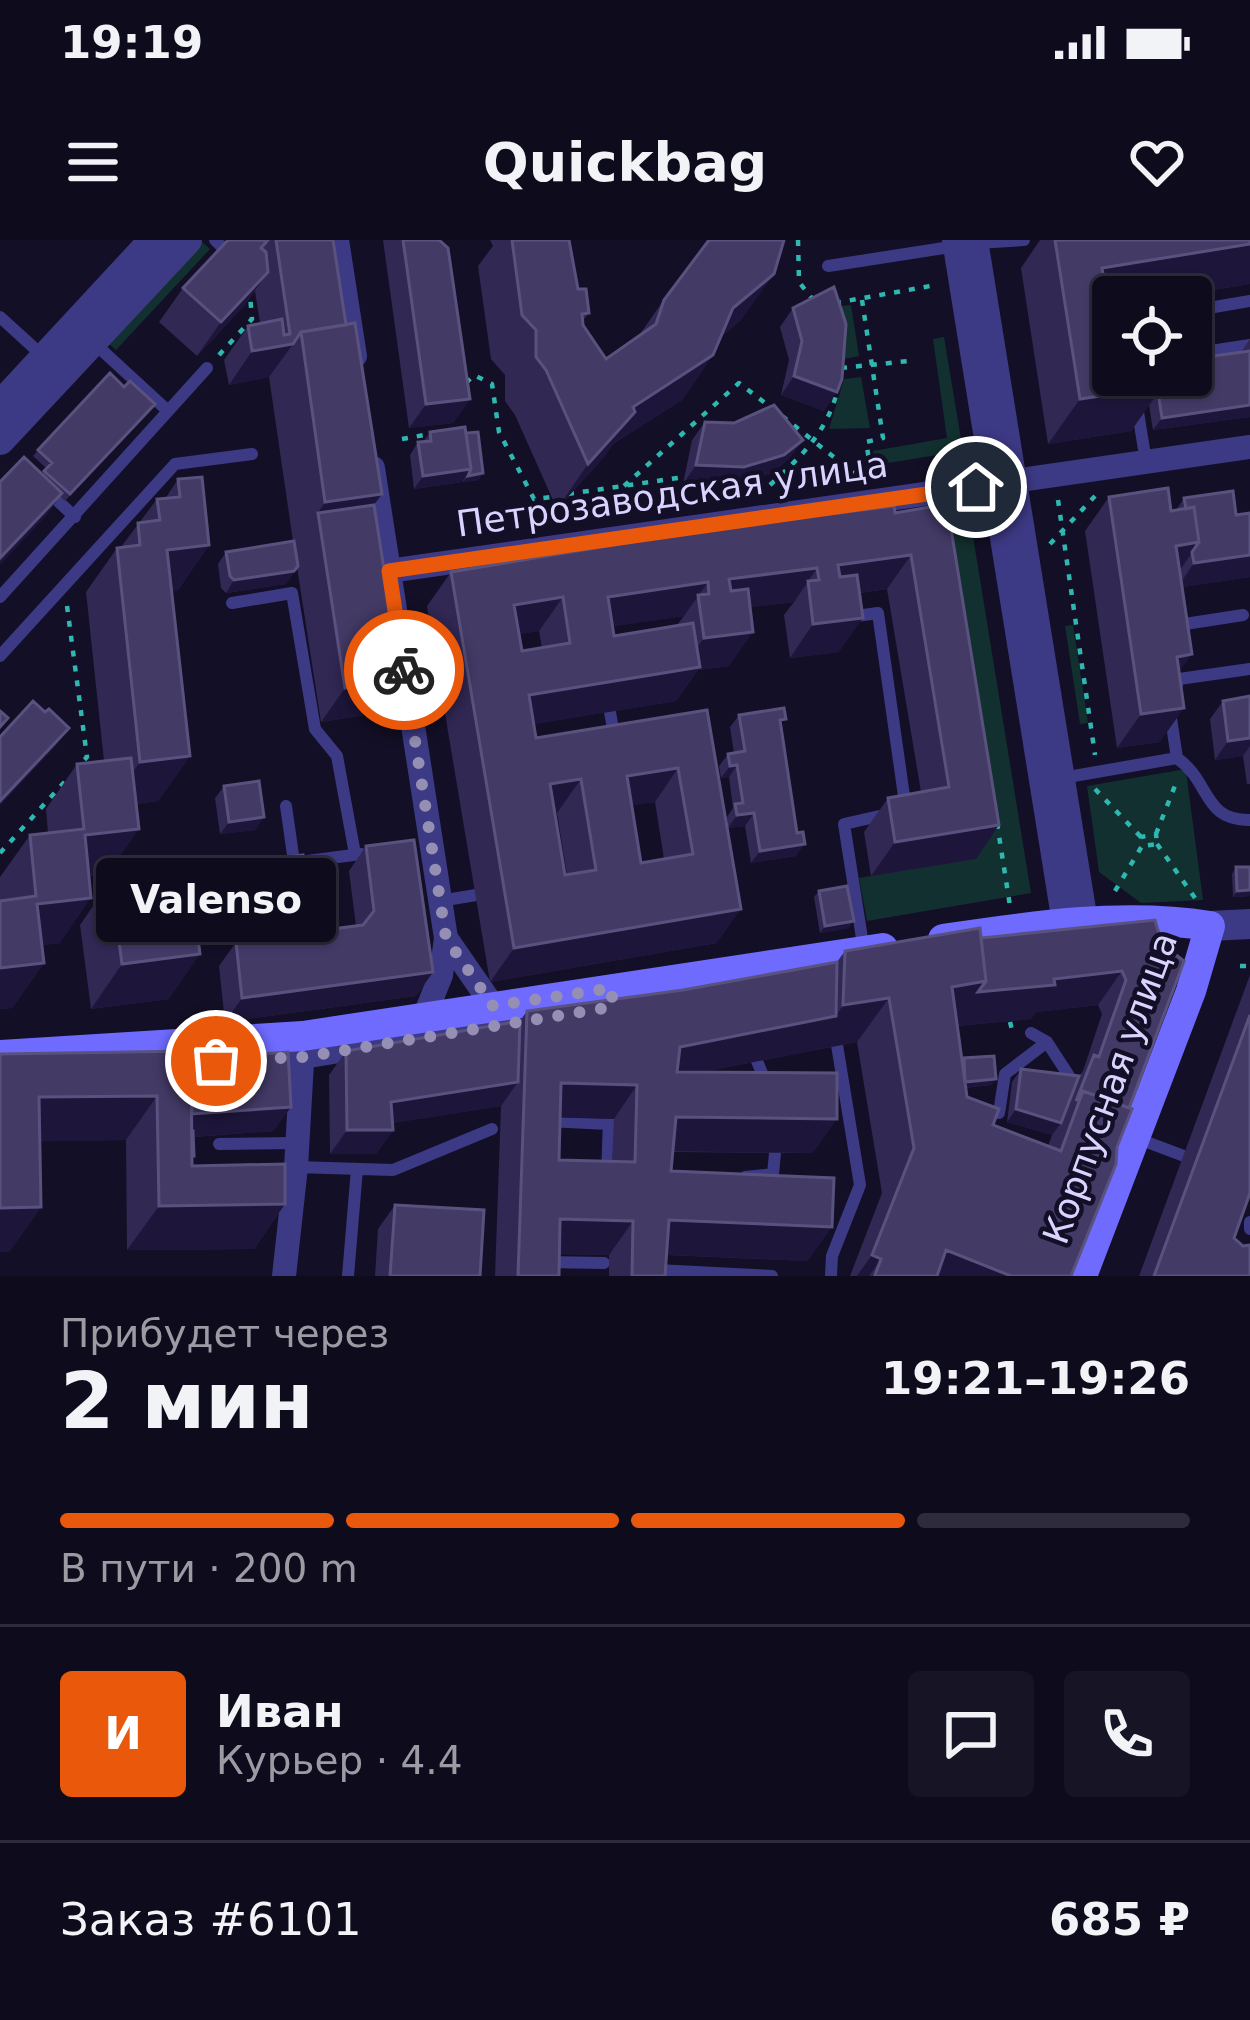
<!DOCTYPE html>
<html lang="ru">
<head>
<meta charset="utf-8">
<style>
  body { margin:0; font-family:"DejaVu Sans",sans-serif; background:#171425; color:#f1f3f6; height:100vh; display:flex; flex-direction:column; font-size:45px; white-space:nowrap }
  * { box-sizing:border-box; margin:0 }
  p { font-size:39px; color:#9b9ba3 }
  .icon { flex:none; width:66px; height:66px; fill:none; stroke:currentColor; stroke-width:2; stroke-linecap:round; stroke-linejoin:round }
  .map { position:relative; height:1036px; overflow:hidden }
  .sheet { display:flex; flex-direction:column; background:#0e0b1c; flex:1 }
  .sheet>* { flex:none }
  .buttons { position:absolute; left:1092px; top:36px; display:grid; gap:24px }
  .buttons a { display:grid; place-items:center; width:120px; height:120px; border-radius:12px; background:#0e0b1c; box-shadow:0 3px 9px #0004,0 0 0 3px #2e2b3b; font-size:60px }
  .pin { position:absolute; display:grid; place-items:center; width:102px; height:102px; color:#fff; margin:-51px; border:6px solid #fff; border-radius:50%; box-shadow:0 3px 12px #0007 }
  .courier { position:absolute; display:grid; place-items:center; width:120px; height:120px; margin:-60px; border:9px solid #ea580c; border-radius:50%; background:#fff; color:#222; box-shadow:0 3px 15px #0007 }
  .bubble { position:absolute; height:84px; border-radius:12px; background:#0e0b1c; box-shadow:0 3px 9px #0004,0 0 0 3px #2e2b3b; font-size:39px; font-weight:800; line-height:84px; text-align:center }
  .head em { font-style:normal; font-weight:800 }
  .head div { display:flex; flex-direction:column-reverse }
  .head { display:flex; align-items:center; justify-content:space-between; height:204px; padding:0 60px }
  h1 { font-size:78px; font-weight:800; line-height:90px }
  .bar { display:grid; grid-template-columns:repeat(4,1fr); gap:18px 12px; align-content:center; height:144px; padding:0 60px }
  .bar i { height:15px; border-radius:9px; background:#2e2b3b }
  .bar .selected { background:#ea580c }
  .bar p { grid-column:span 4 }
  .line { display:flex; align-items:center; gap:30px; padding:0 60px; border-top:3px solid #2e2b3b }
  .line div { flex:1 }
  .round { display:grid; place-items:center; flex:none; width:126px; height:126px; border-radius:12px; background:#171425 }
  .status { display:flex; justify-content:space-between; align-items:center; height:84px; padding:0 60px; background:#0e0b1c; direction:ltr }
  .status svg { height:33px; fill:currentColor }
  header { display:flex; justify-content:space-between; align-items:center; height:156px; padding:0 60px; background:#0e0b1c; font-size:54px; font-weight:800 }
  .map>svg:first-child { display:block }
  .green { fill:#12302f }
  .lines { fill:none; stroke-linecap:round; stroke-linejoin:round }
  .path { stroke:#2fb8b0; stroke-width:4.5; stroke-dasharray:6 9; stroke-linecap:butt }
  .service { stroke:#3d3a85; stroke-width:12 }
  .minor { stroke:#3d3a85; stroke-width:24 }
  .tertiary { stroke:#3d3a85; stroke-width:30 }
  .secondary { stroke:#6f6bff; stroke-width:30 }
  .wall { fill:#312854; fill-rule:evenodd }
  .shaded-wall { fill:#1d163a }
  .building { fill:#433a66; stroke:#5a527e; stroke-width:3; fill-rule:evenodd }
  .done { stroke:#948fb3; stroke-width:12; stroke-dasharray:0 21.6 }
  .route { stroke:#ea580c; stroke-width:15 }
  .labels { text-anchor:middle; dominant-baseline:central; stroke-width:9; stroke-linejoin:round; paint-order:stroke }
  .street-label { font-size:36px; fill:#d9d4ff; stroke:#130f26 }
</style>
</head>
<body>
<div class="status"><b>19:19</b><svg viewBox="0 0 49 12"><path d="M0 12V9h3v3zM5 12V6h3v6zM10 12V3h3v9zM15 12V0h3v12zM26 1h20v11H26zM47 4h2v5h-2z"/></svg></div>
<header><svg class="icon" aria-label="menu" viewBox="0 0 24 24"><path d="M4 6h16M4 12h16M4 18h16"/></svg>Quickbag<svg class="icon" aria-label="heart" viewBox="0 0 24 24"><path d="M12 20l-8-8c-3-5 5-10 8-4 3-6 11-1 8 4z"/></svg></header>
<div class="map">
<svg width="1250" height="1036" viewBox="0 0 1250 1036">
  <rect width="100%" height="100%" fill="#130f26"/>
  <path class="green" d="M201,1L210,9L116,110L107,102Z
    M851,65L859,116L844,119L834,67Z
    M944,97L963,211L875,225L873,211L947,198L933,99Z
    M861,137L870,188L829,189L844,139Z
    M972,290L1031,653L867,681L859,638L975,618L923,298Z
    M1073,385L1088,483L1080,484L1065,386Z
    M1180,530L1186,531L1203,660L1141,663L1099,632L1087,546Z"/>
  <g class="lines">
    <path class="path" d="M798,0L799,42L814,61
      M862,60L883,198L866,202L871,231
      M835,63L936,45
      M219,115L252,79L250,55
      M841,128L909,121
      M466,143L474,135L492,144L499,192L534,259L551,257
      M782,176L854,233
      M402,199L430,194
      M770,245C802,216 828,191 838,148
      M624,246L739,143L773,169
      M568,254L684,237
      M1058,260L1095,515
      M1050,304L1095,256
      M67,366L87,517L80,524
      M1095,549L1141,597
      M997,583L1010,666
      M1156,594L1176,543
      M1157,604L1195,658
      M0,613L69,537
      M1115,651L1142,606L1141,597L1156,594L1157,604L1142,606
      M1240,726H1250
      M1010,782L1013,794"/>
    <path class="service" d="M215,0L226,11
      M977,3L1024,0
      M828,26L957,6
      M1191,71L1250,61
      M0,77L44,117
      M94,103L168,171
      M1191,114L1250,105
      M1132,135L1146,222
      M45,249L75,277
      M0,357L207,128
      M232,363L292,353L315,489L337,516L355,614
      M854,367L856,376L878,373L906,570L844,584L864,711
      M1172,386L1243,375
      M0,416L175,224L252,214
      M1174,452L1179,439L1250,429
      M610,472L615,500
      M1170,472L1177,518
      M1062,538L1177,518C1211,542 1203,581 1250,580
      M286,566L294,622
      M292,623L361,614
      M225,632L254,628
      M440,661L476,655
      M1031,793L1047,802L1071,839L1078,841
      M757,821L766,843
      M999,873L1005,834L1047,802
      M547,881L609,884
      M1136,898L1184,916
      M219,904L296,903
      M296,927L393,930L492,889
      M607,937L609,879
      M745,937L773,934L775,913
      M1250,982V989
      M546,1022L604,1023
      M657,1030L772,1036
      M348,1036L357,929
      M831,1036L832,1016L860,945L837,805"/>
    <path class="minor" d="M337,0L355,116
      M954,0L1064,683
      M976,0L1086,682
      M373,228L446,698L441,735L425,775
      M389,331L1250,207
      M446,698L493,766
      M260,819L303,817L552,776
      M284,1036L296,927L303,805"/>
    <path class="tertiary" d="M0,166L154,0
      M0,200L187,0
      M1210,686L1250,684"/>
    <path class="secondary" d="M943,699C1030,686 1122,672 1210,686L1191,751L1082,1036
      M0,815L303,796L883,708"/>
  </g>
  <path class="wall" d="M228,0H333L401,439L377,473L321,482L297,327L286,344L226,353L221,348L218,324L226,312L293,301L269,137L229,145L224,120L248,86L260,83L255,51L244,66L197,116L159,82L183,48Z
    M383,0H439L470,159L453,183L409,188Z
    M490,0H569L578,49L589,73L582,82L583,85L606,119L638,97L674,45L742,79L721,97L713,115L682,160L613,204L604,217L557,269L515,175L505,161V135L491,119L478,26L493,6Z
    M1040,0H1250V44L1169,57H1113V66L1109,67L1113,135L1241,112L1250,99V177L1153,190L1149,165L1131,191L1048,204L1021,28Z
    M793,68L824,171L781,155L789,120L780,87Z
    M150,170L65,261L60,256L45,277L42,234L46,228L33,216L38,210Z
    M705,182L790,218L771,233L731,246L683,244L692,200Z
    M430,192L479,240L463,242V240L462,242L414,249L410,215L418,202H423Z
    M178,239L209,305L178,350L171,351L190,516L158,561L136,564L108,634L89,636L60,703L42,705L44,723L12,768L0,769V637L30,595L48,593L46,569L77,524L104,521L86,352L117,308L121,307L157,259H165Z
    M1109,257L1171,271L1176,270L1184,258L1236,275L1250,337L1182,347L1179,432L1160,502L1117,508L1085,291Z
    M947,264L976,619L871,636L864,592L888,558L921,552L887,349L860,353L839,412L790,418L784,375L794,362L750,367L729,426L698,430L676,461L534,484L536,498L707,470L717,703L490,742L427,366L451,332L895,273ZM684,376L677,385L614,396L613,386ZM539,391L542,408L522,411L519,394ZM655,562L664,619L641,623L632,565ZM555,573H557L567,635H565Z
    M1250,456V544H1247L1243,516L1215,520L1210,479L1223,461Z
    M739,475L781,486L796,616L751,623L745,586L728,588L727,577L733,568L729,537L721,538L719,526L728,514L734,513L730,487Z
    M224,546L264,577L255,590L220,594L215,558Z
    M366,606L433,732L416,756L225,782L219,726L234,705L227,647L243,623L312,679L302,693L356,686L349,631Z
    M1236,627H1250V656L1233,657L1232,634Z
    M111,640L169,759L91,769L80,685Z
    M819,651L849,688L820,693L814,657Z
    M1155,680L1129,868L1071,1036H850L882,953L857,802L702,832L813,913L673,912L671,931L808,1021L667,1015L665,1036H609V1015L560,1014L559,1036H495L501,866L392,883L393,890L376,914H330L329,835L346,811L520,781L527,771L683,750L837,722L845,711ZM1098,765L1102,774L1083,831L1079,836L1021,829L1012,842L1007,882L1052,895L1048,906L993,885L967,857L965,848L991,845L996,839L964,818L962,821L957,786L1031,779L1036,772ZM560,877L614,879L612,921L559,920Z
    M1250,735V953L1234,998L1250,1036H1139Z
    M0,814L191,819L274,891L194,897L192,926L285,964L254,1009L127,1010L126,900L40,901L41,967L9,1012H0Z
    M395,965L480,1036H375L378,989Z"/>
  <path class="shaded-wall" d="M1250,4V44L1169,57H1113V66L1071,73L1102,28Z
    M268,32L244,66L197,116L221,82Z
    M774,34L742,79L702,113L733,68Z
    M293,104L269,137L229,145L252,111Z
    M713,115L682,160L613,204L604,217L557,269L588,224L633,167Z
    M794,136L837,152L824,171L781,155Z
    M1162,147L1131,191L1048,204L1080,159Z
    M470,159L453,183L409,188L426,164Z
    M1250,165V177L1153,190L1162,178Z
    M803,200L790,218L771,233L731,246L683,244L696,225Z
    M471,229L462,242L414,249L423,236Z
    M483,233L479,240L463,242L468,236Z
    M62,253L45,277L0,325V318Z
    M382,254L350,298L318,273L325,262Z
    M1199,302L1176,336V306Z
    M209,305L178,350L136,354L167,310Z
    M911,315L887,349L815,359L838,325Z
    M1250,315V337L1177,348L1194,323Z
    M817,328L794,362L705,373L729,339Z
    M294,331L286,344L226,353L234,340Z
    M708,342L684,376L584,391L608,357Z
    M563,357L539,391L490,399L514,365Z
    M863,378L839,412L790,418L813,384Z
    M753,392L729,426L698,430L676,461L505,489L529,455L681,430L704,398Z
    M1192,414L1168,448L1177,417Z
    M401,439L377,473L321,482L345,448Z
    M1184,468L1160,502L1117,508L1141,474Z
    M69,488L56,506L0,566V561Z
    M1250,498V506L1243,516L1215,520L1228,501Z
    M190,516L158,561L109,567L140,522Z
    M737,525L729,537L721,538L730,526Z
    M678,528L655,562L603,570L627,536Z
    M581,539L557,573L526,578L550,544Z
    M754,573L745,586L728,588L737,575Z
    M264,577L255,590L220,594L229,582Z
    M999,585L976,619L871,636L895,602Z
    M139,589L108,634L53,640L85,595Z
    M805,604L796,616L751,623L760,611Z
    M1250,650V656L1233,657L1237,651Z
    M91,658L60,703L6,709L37,664Z
    M741,669L717,703L490,742L514,708Z
    M312,679L295,703L292,687Z
    M854,681L849,688L820,693L825,686Z
    M258,690L241,714L237,712L252,691Z
    M200,714L169,759L91,769L122,724Z
    M44,723L12,768L0,769V728Z
    M1122,731L1098,765L1036,772L1031,779L955,786L952,747L986,741L1054,739Z
    M433,732L416,756L225,782L242,758Z
    M889,758L857,802L656,841L680,807L836,776L843,765Z
    M996,839L991,845L961,848L965,842Z
    M518,842L501,866L374,886L391,862Z
    M561,843L637,845L614,879L537,877Z
    M157,856L126,900L8,902L39,857Z
    M291,867L274,891L165,899L177,875Z
    M1016,869L1061,883L1052,895L1007,882Z
    M676,877L837,879L813,913L653,911Z
    M347,890H393L376,914H330Z
    M285,964L254,1009L127,1010L159,966Z
    M41,967L9,1012H0V968Z
    M560,979L633,981L609,1015L537,1013Z
    M669,980L832,987L808,1021L645,1014Z
    M946,1010L1011,1036H928Z
    M872,1015L881,1019L869,1036H857Z"/>
  <path class="building" d="M228,0H268L261,8L266,12L268,32L221,82L183,48Z
    M276,0H333L346,85L301,92L293,104L252,111L248,86L282,79L284,95L290,94Z
    M403,0H439L448,8L470,159L426,164Z
    M512,0H569L578,49H586L589,73L582,74L583,85L606,119L656,84L664,60L709,0H784L774,34L733,68L713,115L633,167L635,172L588,224L546,130L536,117V90L522,75Z
    M1055,0H1250V4L1102,28L1113,95V135H1160L1162,147L1080,159Z
    M834,47L846,84L842,139L837,152L794,136L802,101L793,68Z
    M355,83L382,254L325,262L301,92Z
    M1250,111V165L1162,178L1158,152L1162,147L1160,135H1191V119Z
    M110,133L124,147L130,141L155,164L70,254L44,231L52,223L38,210Z
    M774,165L803,200L784,215L744,227L696,225L705,182L734,183Z
    M465,187L471,229L423,236L418,202L431,201L430,192Z
    M478,192L483,233L468,236L471,229L466,193Z
    M24,217L62,253L0,318V242Z
    M202,237L209,305L167,310L190,516L140,522L117,308L140,305L138,283L160,280L157,259L180,257L178,239Z
    M1168,248L1171,271L1194,267L1199,302L1176,306L1192,414L1177,417L1184,468L1141,474L1109,257Z
    M1233,251L1236,275L1250,273V315L1194,323L1192,312L1199,302L1194,267L1186,269L1184,258Z
    M947,264L999,585L895,602L888,558L949,547L911,315L838,325L840,337L857,335L863,378L813,384L808,341L819,340L817,328L729,339L731,351L748,349L753,392L704,398L698,355L709,354L708,342L608,357L614,396L693,383L700,427L529,455L536,498L707,470L741,669L514,708L451,332L710,289L894,266L895,273ZM563,357L570,403L522,411L514,365ZM678,528L693,614L641,623L627,536ZM581,539L596,630L565,635L550,544Z
    M374,265L401,439L345,448L318,273Z
    M294,301L298,326L294,331L234,340L230,336L226,312Z
    M1250,456V498L1228,501L1223,461Z
    M33,461L45,472L49,469L69,488L0,561V497Z
    M784,468L786,479L780,480L797,593L803,592L805,604L760,611L754,573L737,575L735,564L743,563L737,525L730,526L728,514L745,511L739,475Z
    M0,471L8,478L0,487Z
    M131,518L139,589L85,595L91,658L37,664L44,723L0,728V661L36,656L30,595L84,589L77,524Z
    M259,541L264,577L229,582L224,546Z
    M414,600L433,732L242,758L236,702L259,699L258,690L252,691L243,623L303,615L312,679L306,685L292,687L293,694L363,685L374,671L366,606Z
    M1236,627H1250V650L1237,651Z
    M189,629L200,714L122,724L111,640Z
    M847,646L854,681L825,686L819,651Z
    M1155,680L1162,704L1184,721L1129,868L1083,851L1076,861L1094,815L1099,817L1102,808L1126,740L1122,731L1054,739L1055,745L978,752L986,741L981,698Z
    M980,688L986,741L952,747L967,857L999,869L993,885L1061,911L1083,851L1132,869L1117,907L1116,924L1071,1036H1011L946,1010L937,1036H877L875,1035L881,1019L872,1015L914,908L889,758L843,765L845,711Z
    M837,722L836,776L680,807L677,832L837,833V879L676,877L671,931L834,938L832,987L669,980L665,1036H632L633,981L560,979L559,1036H518L527,771L683,750ZM561,843L637,845L635,922L559,920Z
    M1250,775V953L1234,998L1243,1006L1250,1005V1036H1154Z
    M520,781L518,842L391,862L393,890H347L346,811Z
    M191,811L192,926L285,924V964L159,966L157,856L39,857L41,967L0,968V814Z
    M288,812L291,867L192,874L191,819Z
    M994,816L996,839L965,842L964,818Z
    M1021,829L1079,836L1061,883L1016,869Z
    M192,891H193L194,916H192Z
    M395,965L484,970L480,1036H390Z"/>
  <g class="lines">
    <path class="done" d="M216,821L303,817L612,767V748L493,766L446,698L404,430"/>
    <path class="route" d="M404,430L389,331L976,247"/>
  </g>
  <g class="labels">
    <g class="street-label">
      <text transform="translate(672 254) rotate(-8)">Петрозаводская улица</text>
      <text transform="translate(1110 848) rotate(-70)">Корпусная улица</text>
    </g>
  </g>
</svg>
<div class="buttons">
<a><svg class="icon" aria-label="locate" viewBox="0 0 24 24"><circle cx="12" cy="12" r="6"/><path d="M12 2v4M12 18v4M2 12h4M18 12h4"/></svg></a>
</div>
<div class="pin" style="left:216px;top:821px;background:#ea580c"><svg class="icon" aria-label="bag" viewBox="0 0 24 24"><path d="M5 8h14l-1 12H6zM9 8a3 3 0 0 1 6 0"/></svg></div>
<div class="pin" style="left:976px;top:247px;background:#1f2937"><svg class="icon" aria-label="home" viewBox="0 0 24 24"><path d="M3 11l9-7 9 7M6 9v11h12V9"/></svg></div>
<div class="courier" style="left:404px;top:430px"><svg class="icon" aria-label="bike" viewBox="0 0 24 24"><circle cx="6" cy="16" r="4"/><circle cx="18" cy="16" r="4"/><path d="M6 16l4-8h5l3 8M10 8l3 8H6M13 5h3"/></svg></div>
<div class="bubble" style="left:96px;top:618px;width:240px">Valenso</div>
</div>
<section class="sheet">
<div class="head"><div><h1>2 мин</h1><p>Прибудет через</p></div><em>19:21–19:26</em></div>
<div class="bar"><i class="selected"></i><i class="selected"></i><i class="selected"></i><i></i><p>В пути · 200 m</p></div>
<div class="line" style="height:216px"><b class="round" style="background:#ea580c;color:#fff">И</b><div><b>Иван</b><p>Курьер · 4.4</p></div><a class="round"><svg class="icon" aria-label="chat" viewBox="0 0 24 24"><path d="M4 5h16v11H9l-5 4z"/></svg></a><a class="round"><svg class="icon" aria-label="phone" viewBox="0 0 24 24"><path d="M5 4h4l2 5-3 2q2 4 5 5l2-3 5 2v4C11 20 4 13 5 4z"/></svg></a></div>
<div class="line" style="height:156px"><div>Заказ #6101</div><b>685 ₽</b></div>
</section>
</body>
</html>
